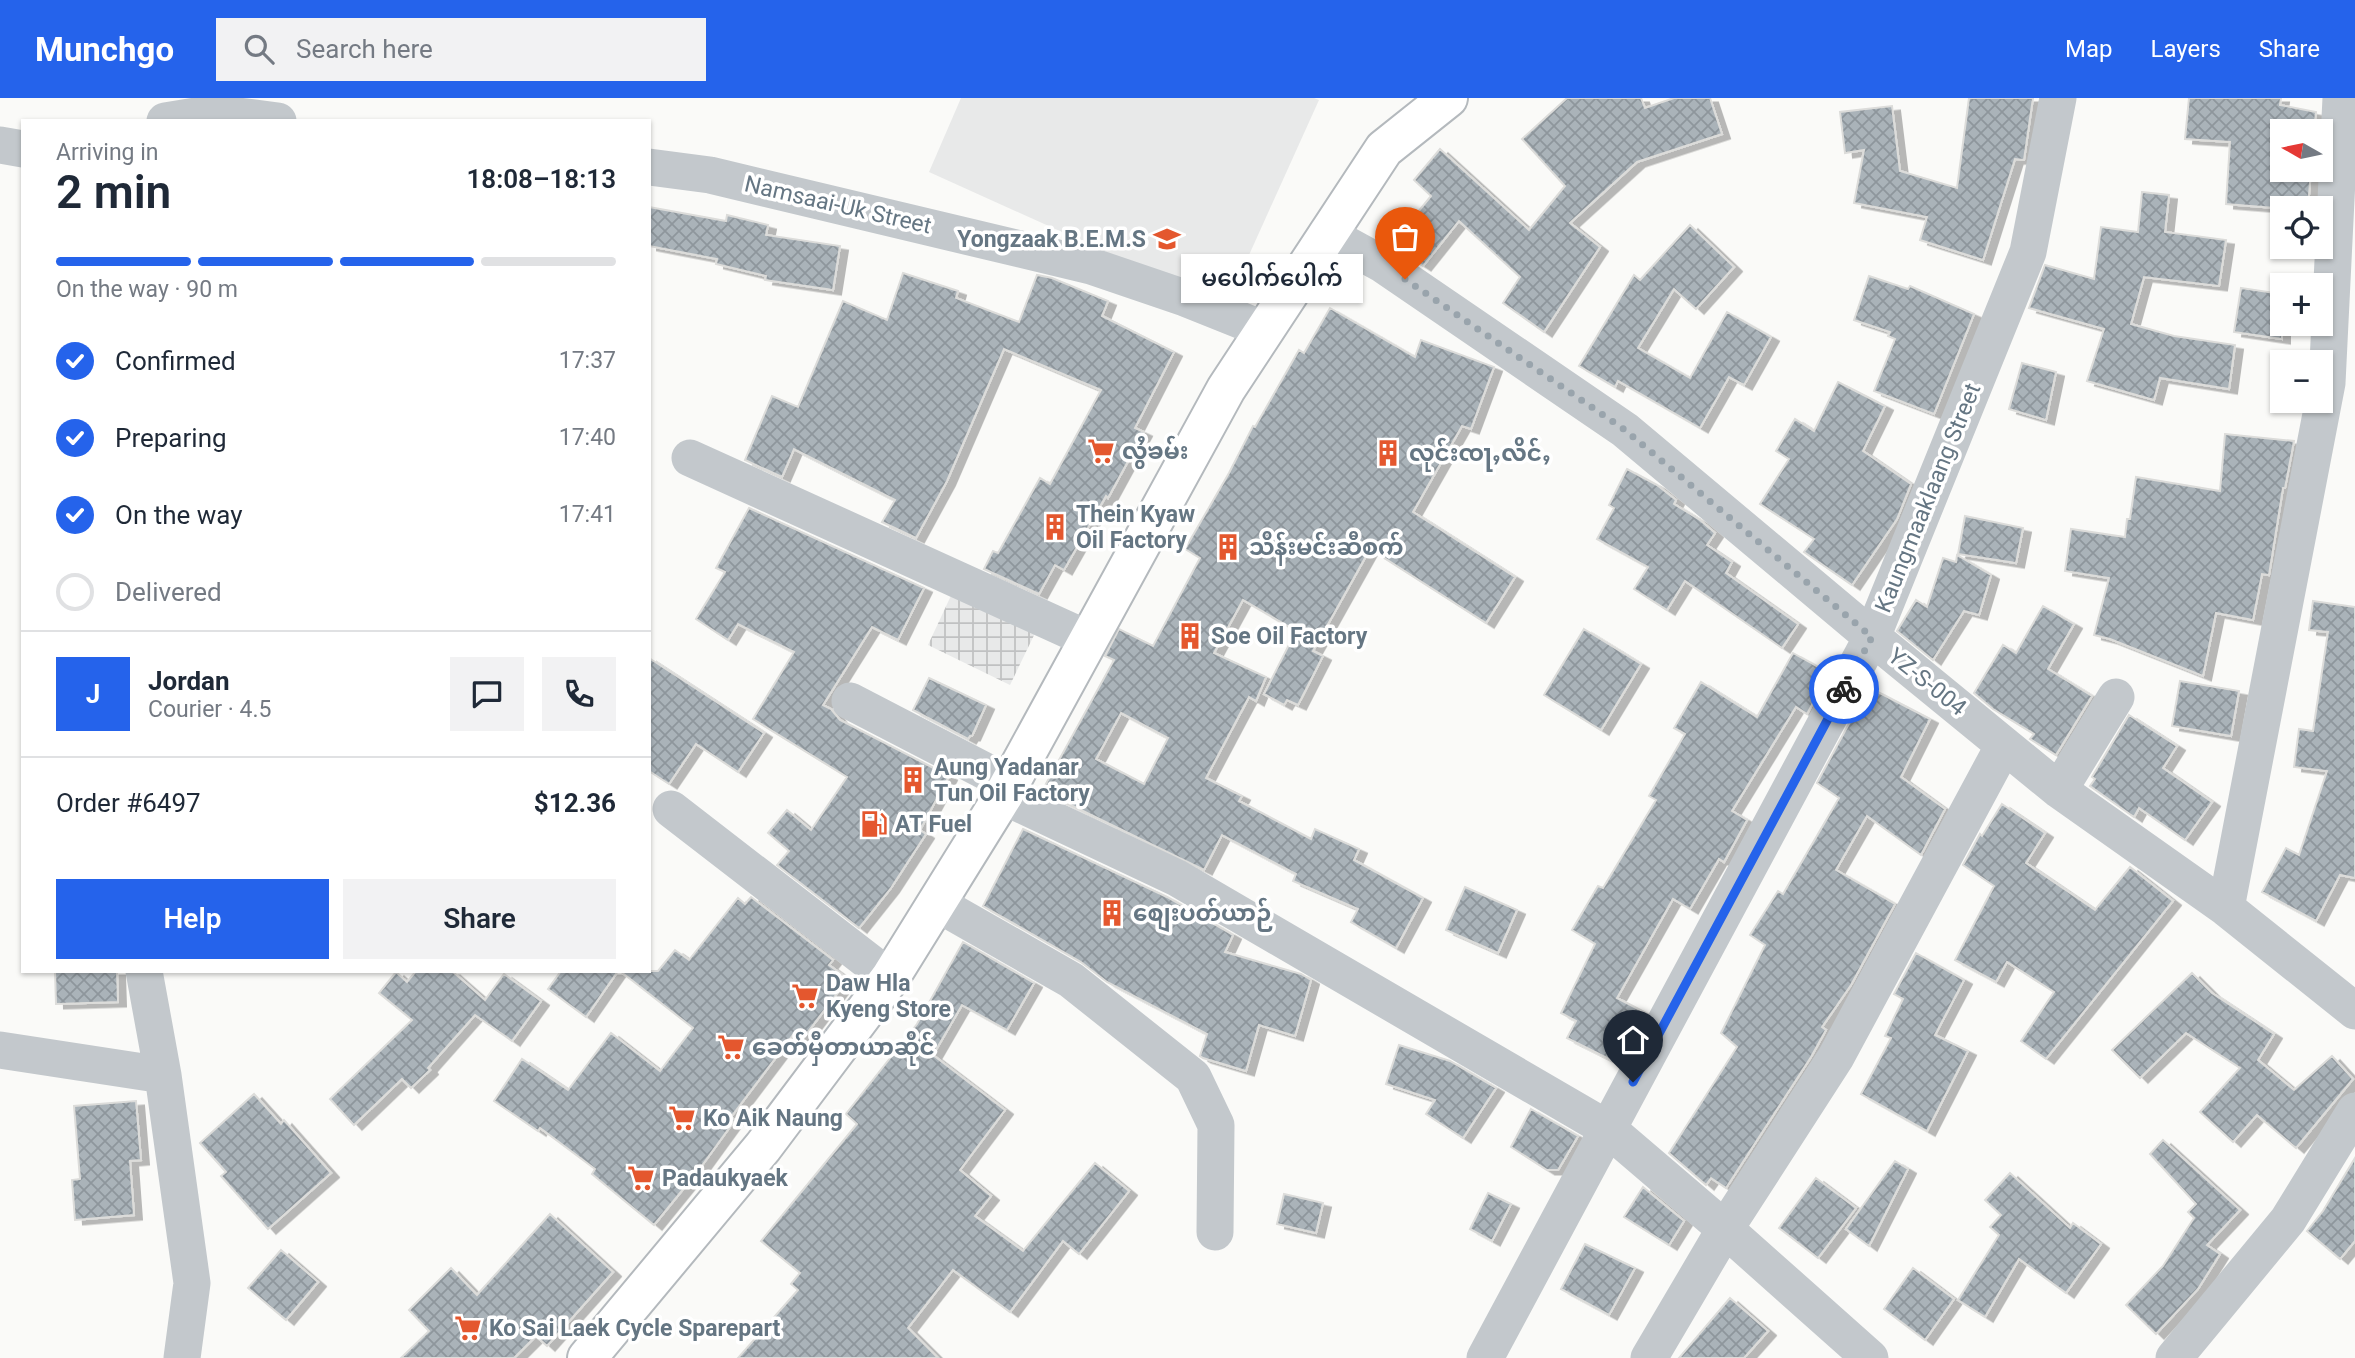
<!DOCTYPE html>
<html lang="en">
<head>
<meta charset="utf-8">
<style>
  body { margin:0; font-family:Roboto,"Noto Sans Myanmar",sans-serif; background:#f2f2f3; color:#1f2937; height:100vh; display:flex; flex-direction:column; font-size:26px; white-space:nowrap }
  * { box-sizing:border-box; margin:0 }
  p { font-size:23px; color:#747a83 }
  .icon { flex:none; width:38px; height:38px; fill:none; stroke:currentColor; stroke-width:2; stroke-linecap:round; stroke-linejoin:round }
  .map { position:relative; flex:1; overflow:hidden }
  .details { position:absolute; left:21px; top:21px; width:630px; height:854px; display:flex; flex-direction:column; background:#fff; border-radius:0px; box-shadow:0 2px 5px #0004 }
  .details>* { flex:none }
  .needle { width:46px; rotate:279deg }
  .fabs { position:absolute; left:2270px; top:21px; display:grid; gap:14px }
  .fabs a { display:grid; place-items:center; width:63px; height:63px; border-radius:0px; background:#fff; box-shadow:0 2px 5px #0004; font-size:35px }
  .pin { position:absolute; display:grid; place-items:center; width:60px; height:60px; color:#fff; margin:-72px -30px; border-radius:50% 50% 50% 0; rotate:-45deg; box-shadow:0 0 7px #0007 }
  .pin .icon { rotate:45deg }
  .courier { position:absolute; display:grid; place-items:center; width:70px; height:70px; margin:-35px; border:5px solid #2563eb; border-radius:50%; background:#fff; color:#222; box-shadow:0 2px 9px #0007 }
  .bubble { position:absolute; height:49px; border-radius:0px; background:#fff; box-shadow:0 2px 5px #0004; font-size:23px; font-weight:600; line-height:49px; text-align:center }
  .summary em { font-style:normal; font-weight:600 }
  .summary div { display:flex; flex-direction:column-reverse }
  .summary { display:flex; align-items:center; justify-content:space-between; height:119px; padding:0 35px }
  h1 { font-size:46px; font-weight:600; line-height:52px }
  .bar { display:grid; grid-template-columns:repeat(4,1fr); gap:10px 7px; align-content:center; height:84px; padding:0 35px }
  .bar i { height:9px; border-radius:5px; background:#e0e1e3 }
  .bar .on { background:#2563eb }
  .bar p { grid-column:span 4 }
  .line { display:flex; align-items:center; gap:18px; padding:0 35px; border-top:2px solid #e0e1e3 }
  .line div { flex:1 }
  .round { display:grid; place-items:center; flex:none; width:74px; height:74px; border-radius:0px; background:#f2f2f3 }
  ol { padding:0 35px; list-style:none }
  li { display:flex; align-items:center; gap:21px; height:77px }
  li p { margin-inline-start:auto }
  li .icon { padding:7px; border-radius:50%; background:#2563eb; color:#fff; stroke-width:4 }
  li:last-child { color:#747a83 }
  li i { width:38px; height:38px; border:4px solid #e0e1e3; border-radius:50% }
  .primary-button { display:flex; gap:14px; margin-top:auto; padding:14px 35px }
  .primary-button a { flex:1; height:80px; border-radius:0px; background:#2563eb; color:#fff; font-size:28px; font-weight:600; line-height:80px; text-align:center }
  .primary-button a+a { background:#f2f2f3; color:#1f2937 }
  header { display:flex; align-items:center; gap:42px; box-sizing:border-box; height:98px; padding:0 35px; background:#2563eb; color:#fff }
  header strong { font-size:33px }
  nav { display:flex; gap:38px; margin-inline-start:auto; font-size:24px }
  .search { width:490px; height:63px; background:#f2f2f3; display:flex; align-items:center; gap:18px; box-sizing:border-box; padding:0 24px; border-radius:0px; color:#747a83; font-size:26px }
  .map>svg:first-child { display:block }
  .built { fill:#e8e9e9 }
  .industrial { fill:url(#industrial-grid) }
  .building { fill:url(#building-cross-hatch); stroke:#dcdcda; stroke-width:2; fill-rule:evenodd; filter:url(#shadow) }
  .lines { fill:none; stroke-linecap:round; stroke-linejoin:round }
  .highway-casing { stroke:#b4b9bd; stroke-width:42 }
  .minor { stroke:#c3c8cc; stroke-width:37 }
  .highway { stroke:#fff; stroke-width:38 }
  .done { stroke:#99a4ac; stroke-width:7; stroke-dasharray:0 12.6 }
  .route { stroke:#2563eb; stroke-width:9 }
  .labels { text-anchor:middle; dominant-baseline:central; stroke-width:7; stroke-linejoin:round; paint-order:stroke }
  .street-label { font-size:23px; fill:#657683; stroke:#fff }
  .poi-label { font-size:23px; font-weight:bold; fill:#657683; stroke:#fff; text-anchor:start }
</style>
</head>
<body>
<header>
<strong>Munchgo</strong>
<div class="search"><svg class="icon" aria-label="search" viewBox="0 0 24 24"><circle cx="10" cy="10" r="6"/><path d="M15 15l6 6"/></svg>Search here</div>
<nav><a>Map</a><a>Layers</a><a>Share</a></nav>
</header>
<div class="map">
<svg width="2355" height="1260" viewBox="0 0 2355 1260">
  <defs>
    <pattern id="industrial-grid" width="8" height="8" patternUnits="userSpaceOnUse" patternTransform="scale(1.75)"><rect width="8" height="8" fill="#e8e9e9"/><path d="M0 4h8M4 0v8" fill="none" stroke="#c0c1c2"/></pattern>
    <pattern id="building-cross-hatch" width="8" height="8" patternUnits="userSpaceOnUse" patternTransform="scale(1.75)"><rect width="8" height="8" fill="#aab3b9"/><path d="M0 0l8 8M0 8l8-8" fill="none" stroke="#8e969c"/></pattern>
    <filter id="shadow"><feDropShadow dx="8" dy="4.5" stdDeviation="0" flood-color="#0004"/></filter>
  </defs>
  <rect width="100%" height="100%" fill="#fafaf8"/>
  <path class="built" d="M961,0H1314L1319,2L1226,208L929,74Z"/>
  <path class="industrial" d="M955,489L1038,529L1010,587L928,547Z"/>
  <path class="building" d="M1567,0H1641L1645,10L1674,0H1710L1722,36L1637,64L1570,125L1600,149L1544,234L1503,205L1520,179L1459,123L1423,168L1391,147L1431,98L1414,82L1440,51L1529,132L1565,88L1522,41Z
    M1969,0H2033L2024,62L2015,61L1983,162L1920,142L1927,119L1854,105L1864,52L1845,55L1840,14L1892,8L1900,73L1957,90Z
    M2189,0H2281L2280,7L2316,14L2314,33H2282V72H2311L2308,110H2275L2226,106L2230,44L2185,41Z
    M2142,94L2169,97L2165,134L2226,142L2219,188L2144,179L2131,226L2174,238L2235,247L2229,291L2160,280L2154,302L2087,283L2104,231L2029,210L2045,167L2094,181L2101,129L2138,134Z
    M649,109L726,123L727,117L768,127L766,137L840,148L833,192L765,182L766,178L716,166L717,161L649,148Z
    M1690,127L1734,169L1696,211L1674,191L1638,250L1690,280L1727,214L1771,239L1744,287L1729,279L1700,330L1618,283L1615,289L1579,268L1634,177L1640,182Z
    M903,175L958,193L956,200L1019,224L1037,177L1052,180L1108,203L1102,218L1174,254L1135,330L1144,334L1108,400L1106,398L1064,472L1055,467L1039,496L984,471L993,453L998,455L1040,380L1050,386L1101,292L1004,251L947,383L916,440L882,424L895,402L794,351L782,379L745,362L772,298L798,309L843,203L887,222Z
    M1869,178L1908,191L1910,188L1974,216L1934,316L1874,293L1895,241L1888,238L1890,234L1854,222Z
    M2241,190L2282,196V241L2234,234Z
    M1330,210L1415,259L1421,242L1494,269L1471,331L1462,328L1413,414L1515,479L1486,525L1370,451L1313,553L1323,558L1298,607L1287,602L1284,607L1264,596L1296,533L1243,502L1214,555L1266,579L1256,603L1249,599L1206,680L1242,698L1239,703L1311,741L1315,731L1359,751L1354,762L1423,800L1396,850L1351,824L1358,811L1293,783L1296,776L1222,737L1204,772L1042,693L1114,562L1105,558L1119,531L1153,548L1200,460L1185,451L1229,375L1253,328L1255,329L1299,252L1304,255ZM1121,615L1168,640L1144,686L1096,661Z
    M2022,265L2056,274L2046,322L2009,311Z
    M1838,284L1885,308L1863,353L1911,386L1897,421L1852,487L1804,454L1814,441L1760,406L1789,361L1776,353L1795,321L1814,333Z
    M2225,336L2294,343L2285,390H2283L2269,477L2262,476L2253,522L2216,515L2203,578L2110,541L2094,537L2109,480L2065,473L2071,431L2125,439L2127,421H2130L2136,379L2220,393Z
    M1627,371L1657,387L1676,402L1674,406L1700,422L1715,435L1707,447L1732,464L1726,475L1798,526L1782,550L1685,483L1667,512L1634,491L1648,469L1597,441L1614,410L1609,407Z
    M749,410L924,490L898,542L872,529L823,607L831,611L840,622L949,678L920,732L926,736L891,790L859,830L777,767L789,753L768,735L787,712L811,732L847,679L753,621L794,554L738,526L728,542L696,521L725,474L716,470Z
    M1965,418L2023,430L2016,465L1958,456Z
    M1957,457L1991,477L1979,517L1964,513L1933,562L1897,533L1916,502L1927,509L1943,460L1956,464Z
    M2313,503L2355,509V780L2340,777L2316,823L2262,794L2286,750L2299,757L2327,673L2294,669L2299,631L2313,633L2328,534L2309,532Z
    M2043,508L2074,526L2048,571L2092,598L2056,657L2030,641L2034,636L1993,611L1974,595L2003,547L2016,555Z
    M1584,531L1641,566L1601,632L1544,597Z
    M1793,555L1829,575L1807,616L1796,609L1732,713L1747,722L1724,764L1719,761L1690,811L1673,801L1617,900L1646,915L1619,966L1567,940L1576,923L1561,915L1595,846L1572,832L1598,788L1603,790L1656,702L1649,698L1685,636L1674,630L1701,584L1757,619Z
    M649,560L764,635L738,674L696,646L669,686L649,673Z
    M929,580L986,607L972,638H970L968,641L913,612Z
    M2180,583L2239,593L2231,638L2172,628Z
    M1874,592L1930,621L1901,679L1945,711L1921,757L1867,718L1836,772L1895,806L1851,887L1822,929L1826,932L1811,959L1726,1090L1711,1080L1706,1087L1669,1055L1737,949L1721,935L1765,847L1750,837L1778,793L1783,796L1839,700L1817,685L1865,596L1870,599Z
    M2129,617L2177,648L2163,670L2212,704L2185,742L2139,710L2134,719L2090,688L2095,681L2092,679Z
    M2002,706L2045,735L2026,765L2095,812L2130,769L2173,803L2046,961L2021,943L2054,894L2007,864L1996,884L1955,862L1994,788L1963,767L1980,736L1982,738Z
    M1023,731L1167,799L1233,837L1225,854L1301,876L1311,882L1295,938L1259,927L1246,973L1203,960L1200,958L1207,936L1107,884L1081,864L983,808Z
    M1465,789L1517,812L1498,855L1446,832Z
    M751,799L833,862L829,867L848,881L801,943L793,937L731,1019L735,1022L698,1073L654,1127L592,1076L595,1071L540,1030L538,1033L494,1003L522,961L568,992L611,935L660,973L693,930L620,873H658L675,852L689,862L738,800L745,806Z
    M963,844L1034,885L1007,932L962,907L933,957L1005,1012L960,1072L991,1098L975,1118L1023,1153L1095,1065L1129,1093L1079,1156L1063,1143L1010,1214L953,1172L908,1230L938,1260H738L798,1192L791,1186L800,1175L761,1143L857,1026L846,1016L917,926Z
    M1916,855L1964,882L1935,937L1968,953L1927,1033L1861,996L1891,940L1885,938L1903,901L1894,896Z
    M55,873H117L118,904L56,906Z
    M416,873H452L485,902L504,876L541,903L512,943L475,917L428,970L430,972L411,990L402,981L354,1027L330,1001L412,922L379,895L396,874L407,884Z
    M561,873H618L586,919L548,891Z
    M2192,875L2212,895L2274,936L2258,962L2294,992L2332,958L2353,981L2296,1050L2257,1017L2233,1044L2200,1014L2240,970L2186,935L2140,980L2112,952Z
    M1399,947L1450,963L1496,990L1463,1040L1426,1016L1435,1002L1386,986Z
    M254,996L281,1026L284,1022L331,1075L268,1131L221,1078L226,1074L200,1045Z
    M136,1003L141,1062L130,1063L134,1117L75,1122L72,1082L80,1081L74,1008Z
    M1531,1011L1578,1038L1558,1072H1547L1511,1049Z
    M2163,1042L2240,1112L2207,1147L2220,1156L2198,1191L2156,1236L2126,1207L2163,1168L2194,1120L2188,1114L2196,1106L2150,1056Z
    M2355,1060V1143L2340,1161L2307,1133L2323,1113Z
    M1895,1063L1908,1071L1869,1148L1846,1131Z
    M2010,1075L2070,1130L2073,1125L2101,1146L2066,1195L2019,1161L1985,1219L1958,1202L1999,1137L1990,1129L2001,1117L1985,1102Z
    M1816,1080L1856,1110L1818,1160L1779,1130Z
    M1643,1089L1684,1123L1669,1147L1624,1119Z
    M1488,1095L1511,1106L1492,1143L1470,1131Z
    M1284,1096L1323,1105L1316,1135L1277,1126Z
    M550,1116L613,1174L547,1248L536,1238L514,1260H401L429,1233L409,1212L451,1170L477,1197Z
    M1585,1146L1635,1170L1609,1217L1561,1191Z
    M281,1152L318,1184L286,1222L248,1190Z
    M1913,1170L1954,1201L1925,1242L1884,1211Z
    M1730,1200L1768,1233L1744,1260H1679Z"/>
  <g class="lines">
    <defs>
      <path id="highway" d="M587,1260L763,1049L890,880L1003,698L1226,291L1384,51L1448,0"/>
    </defs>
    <use href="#highway" class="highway-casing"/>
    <path class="minor" d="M165,23L214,15L278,23
      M0,47L23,51
      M649,69L710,77L1091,168L1185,200L1265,232
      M1327,136L1382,166L1625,332L1872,539L2059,692L2226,810L2355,913
      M690,360L1088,541
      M850,603L1010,686
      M2059,692L2116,599
      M1003,698L1177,780L1608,1031L1725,1131L1870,1260
      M671,711L890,880
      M936,805L1071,882L1193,979L1216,1027L1215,1134
      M2226,810L2327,285L2341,0
      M144,873L163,977L192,1185L182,1260
      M0,952L163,977
      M1485,1260L1872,539L2028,154L2058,0
      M1649,1260L1725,1131L1836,959L2004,647
      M2174,1260L2288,1122L2355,1013"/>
    <use href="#highway" class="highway"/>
  </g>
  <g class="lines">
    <path class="done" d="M1405,181L1625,332L1872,539L1844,591"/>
    <path class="route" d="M1633,984L1844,591"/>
  </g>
  <defs>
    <symbol id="school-bare" viewBox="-9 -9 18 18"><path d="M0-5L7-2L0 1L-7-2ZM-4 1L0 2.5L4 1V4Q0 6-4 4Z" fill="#e4572e" stroke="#fff" stroke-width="2.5" paint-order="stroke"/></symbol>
    <symbol id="supermarket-bare" viewBox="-9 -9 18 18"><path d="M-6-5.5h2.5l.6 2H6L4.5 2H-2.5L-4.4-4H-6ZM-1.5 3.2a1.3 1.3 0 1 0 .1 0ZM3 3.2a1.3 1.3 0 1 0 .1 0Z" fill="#e4572e" stroke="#fff" stroke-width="2.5" paint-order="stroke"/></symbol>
    <symbol id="building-bare" viewBox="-9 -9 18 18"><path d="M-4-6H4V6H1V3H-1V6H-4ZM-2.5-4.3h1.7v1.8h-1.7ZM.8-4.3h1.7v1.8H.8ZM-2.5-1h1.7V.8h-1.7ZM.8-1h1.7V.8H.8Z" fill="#e4572e" stroke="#fff" stroke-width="2.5" paint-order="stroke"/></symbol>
    <symbol id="fuel-bare" viewBox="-9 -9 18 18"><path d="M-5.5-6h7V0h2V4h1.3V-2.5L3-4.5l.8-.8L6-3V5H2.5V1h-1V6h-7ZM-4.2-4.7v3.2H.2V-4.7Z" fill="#e4572e" stroke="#fff" stroke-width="2.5" paint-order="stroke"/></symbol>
  </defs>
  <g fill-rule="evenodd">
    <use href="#school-bare" x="1148" y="122" width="38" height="38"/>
    <use href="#supermarket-bare" x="1082" y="334" width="38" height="38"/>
    <use href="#building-bare" x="1369" y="336" width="38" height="38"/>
    <use href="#building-bare" x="1036" y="410" width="38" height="38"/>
    <use href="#building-bare" x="1209" y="430" width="38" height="38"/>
    <use href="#building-bare" x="1171" y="519" width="38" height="38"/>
    <use href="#building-bare" x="894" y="663" width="38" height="38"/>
    <use href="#fuel-bare" x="855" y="707" width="38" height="38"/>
    <use href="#building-bare" x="1093" y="796" width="38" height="38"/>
    <use href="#supermarket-bare" x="786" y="879" width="38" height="38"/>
    <use href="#supermarket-bare" x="712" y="930" width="38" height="38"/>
    <use href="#supermarket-bare" x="663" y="1001" width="38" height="38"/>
    <use href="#supermarket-bare" x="622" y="1061" width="38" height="38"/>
    <use href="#supermarket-bare" x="449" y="1211" width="38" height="38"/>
  </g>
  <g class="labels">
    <g class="street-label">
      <text transform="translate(838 107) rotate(13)">Namsaai-Uk Street</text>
      <text transform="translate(1928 400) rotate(-68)">Kaungmaaklaang Street</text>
      <text transform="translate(1927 584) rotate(39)">YZ-S-004</text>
    </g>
    <g class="poi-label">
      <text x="1146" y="141" text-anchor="end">Yongzaak B.E.M.S</text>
      <text x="1122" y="353">လွႆၶမ်း</text>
      <text x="1409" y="355">လုင်းၸႃႇလိင်ႇ</text>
      <text x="1076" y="416">Thein Kyaw<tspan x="1076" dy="26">Oil Factory</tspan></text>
      <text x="1249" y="449">သိန်းမင်းဆီစက်</text>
      <text x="1211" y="538">Soe Oil Factory</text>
      <text x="934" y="669">Aung Yadanar<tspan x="934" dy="26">Tun Oil Factory</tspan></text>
      <text x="895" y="726">AT Fuel</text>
      <text x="1133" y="815">စျေးပတ်ယာဉ်</text>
      <text x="826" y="885">Daw Hla<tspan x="826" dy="26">Kyeng Store</tspan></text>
      <text x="752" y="949">ခေတ်မှီတာယာဆိုင်</text>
      <text x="703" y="1020">Ko Aik Naung</text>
      <text x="662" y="1080">Padaukyaek</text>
      <text x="489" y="1230">Ko Sai Laek Cycle Sparepart</text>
    </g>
  </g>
</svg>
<div class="fabs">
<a><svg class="needle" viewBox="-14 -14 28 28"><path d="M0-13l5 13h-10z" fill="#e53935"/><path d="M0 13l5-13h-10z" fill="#747a83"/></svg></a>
<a><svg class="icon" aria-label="locate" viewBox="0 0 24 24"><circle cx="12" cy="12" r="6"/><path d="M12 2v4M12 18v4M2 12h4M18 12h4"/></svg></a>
<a>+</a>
<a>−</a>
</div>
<div class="pin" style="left:1405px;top:181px;background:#ea580c"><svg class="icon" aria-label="bag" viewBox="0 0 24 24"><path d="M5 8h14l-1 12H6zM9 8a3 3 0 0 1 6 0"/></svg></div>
<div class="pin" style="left:1633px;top:984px;background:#1f2937"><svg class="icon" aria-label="home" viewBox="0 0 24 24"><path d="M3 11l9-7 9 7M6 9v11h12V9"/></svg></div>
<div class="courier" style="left:1844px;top:591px"><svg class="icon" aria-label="bike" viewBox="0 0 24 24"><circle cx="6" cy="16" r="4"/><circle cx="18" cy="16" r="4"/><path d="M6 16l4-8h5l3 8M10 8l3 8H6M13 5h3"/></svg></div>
<div class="bubble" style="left:1181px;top:156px;width:182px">မပေါက်ပေါက်</div>
<section class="details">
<div class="summary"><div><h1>2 min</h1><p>Arriving in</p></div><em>18:08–18:13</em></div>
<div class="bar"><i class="on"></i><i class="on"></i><i class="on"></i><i></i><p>On the way · 90 m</p></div>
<ol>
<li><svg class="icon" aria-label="check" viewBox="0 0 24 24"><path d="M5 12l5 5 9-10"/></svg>Confirmed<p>17:37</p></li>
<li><svg class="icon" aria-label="check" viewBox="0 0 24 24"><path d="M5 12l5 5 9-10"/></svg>Preparing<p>17:40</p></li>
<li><svg class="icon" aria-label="check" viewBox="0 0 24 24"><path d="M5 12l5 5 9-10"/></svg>On the way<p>17:41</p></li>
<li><i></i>Delivered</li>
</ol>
<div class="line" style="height:126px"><b class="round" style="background:#2563eb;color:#fff">J</b><div><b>Jordan</b><p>Courier · 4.5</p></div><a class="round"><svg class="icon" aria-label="chat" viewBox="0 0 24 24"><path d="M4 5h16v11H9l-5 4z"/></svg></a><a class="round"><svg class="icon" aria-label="phone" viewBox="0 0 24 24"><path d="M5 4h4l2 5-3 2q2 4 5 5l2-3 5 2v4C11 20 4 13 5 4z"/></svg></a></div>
<div class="line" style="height:91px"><div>Order #6497</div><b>$12.36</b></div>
<div class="primary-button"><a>Help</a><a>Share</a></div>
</section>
</div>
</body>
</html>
